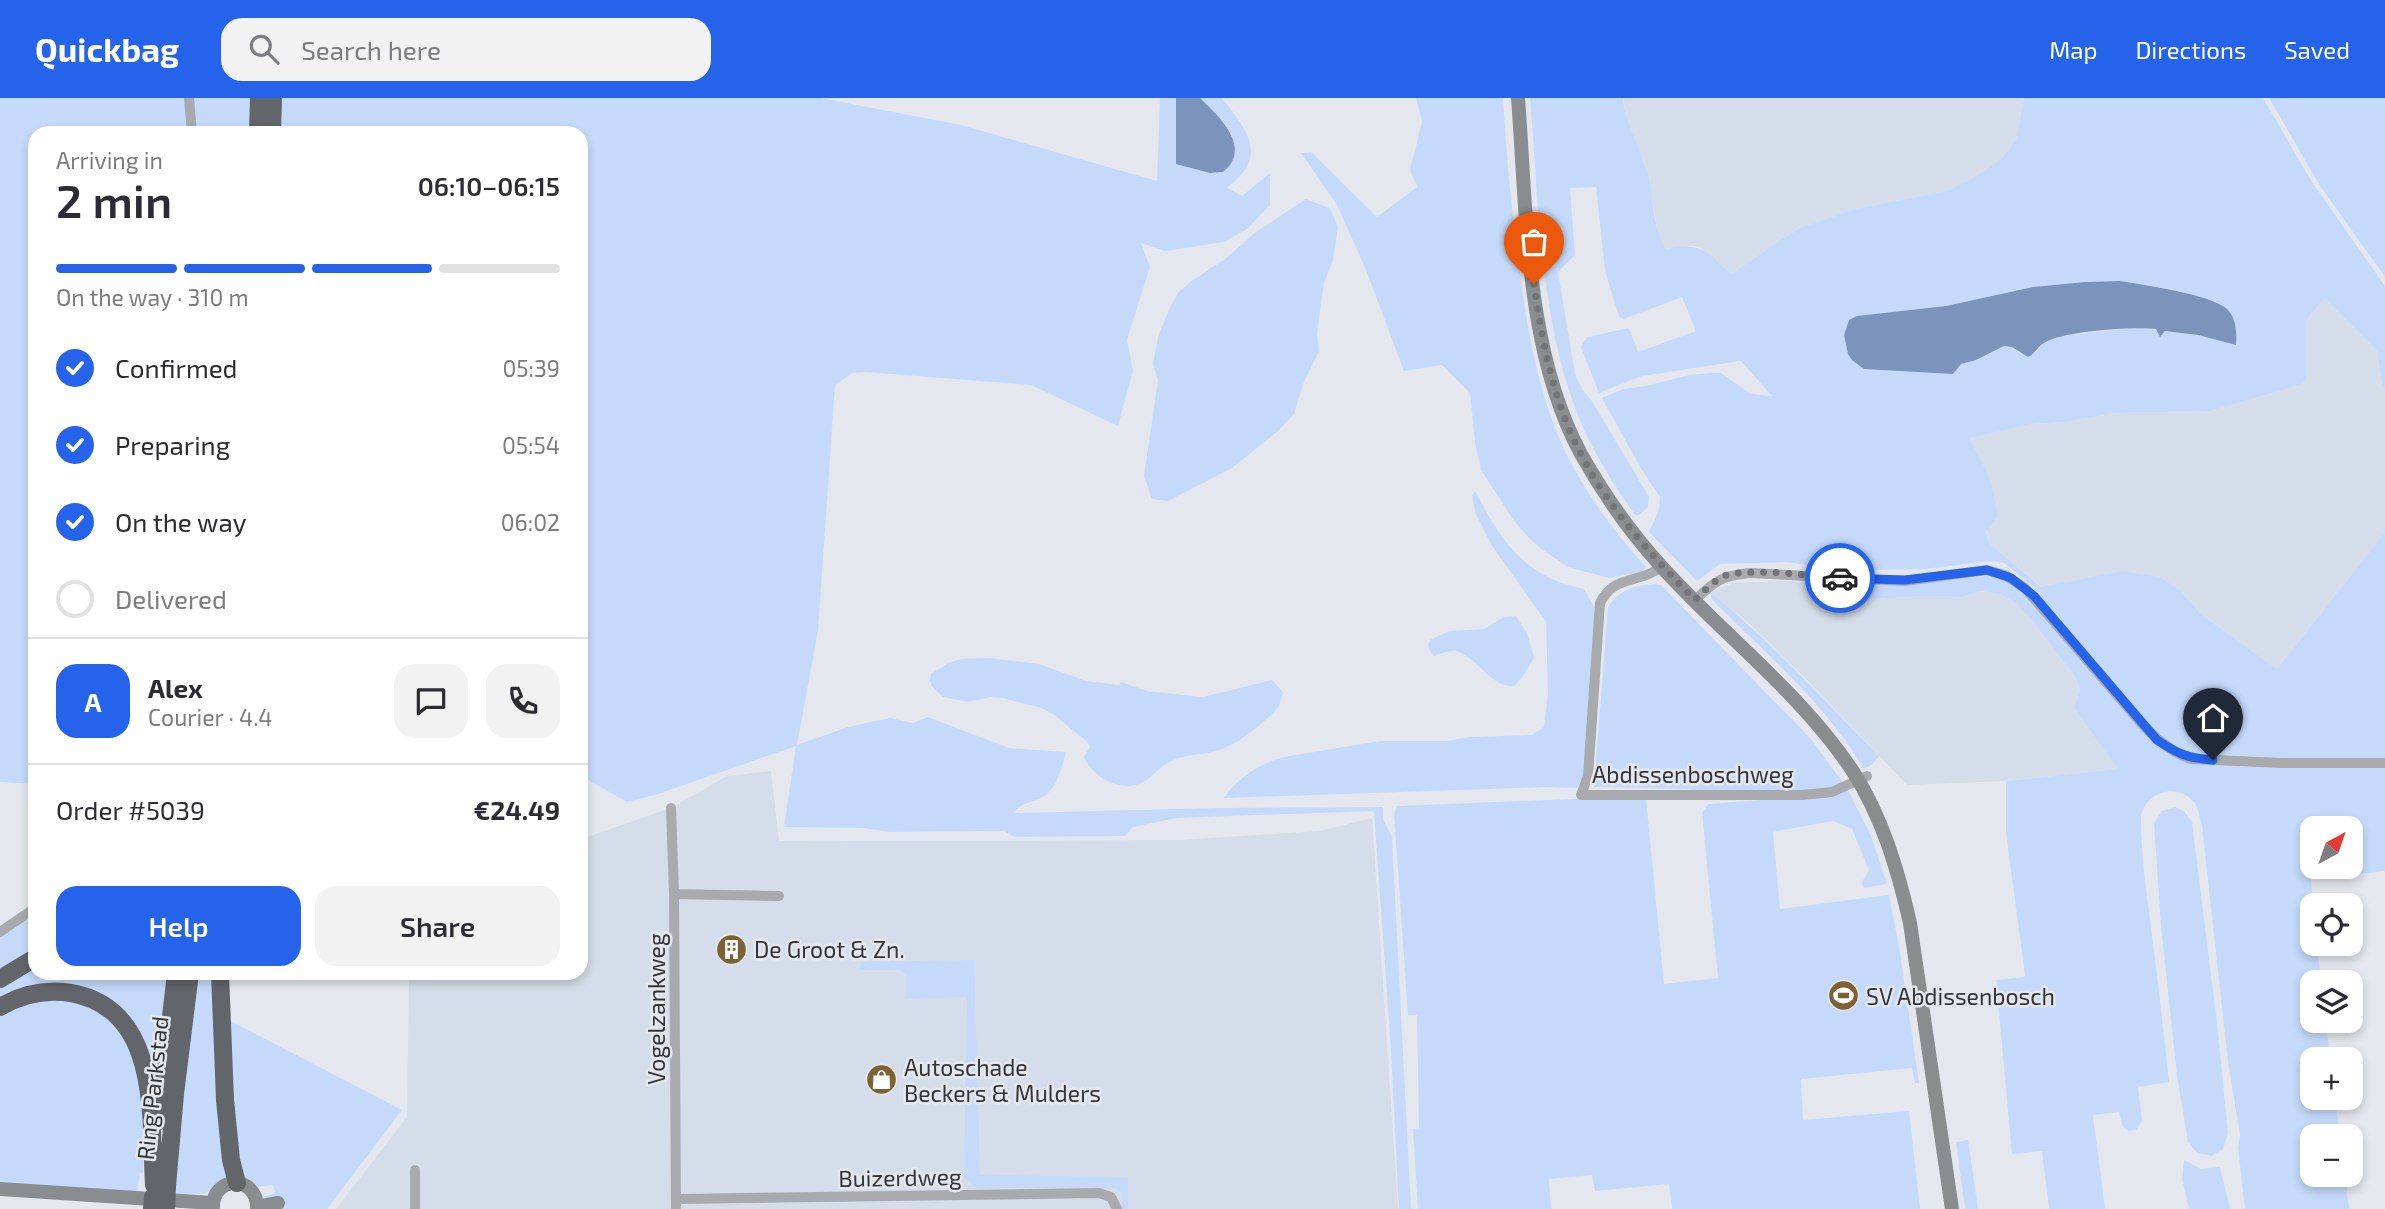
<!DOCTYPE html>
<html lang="en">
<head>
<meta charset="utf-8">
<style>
  body { margin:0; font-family:"Exo 2",sans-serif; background:#f2f2f3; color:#2b2b33; height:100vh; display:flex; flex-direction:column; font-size:26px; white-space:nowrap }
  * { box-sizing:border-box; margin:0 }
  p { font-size:23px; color:#7c7c81 }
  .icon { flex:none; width:38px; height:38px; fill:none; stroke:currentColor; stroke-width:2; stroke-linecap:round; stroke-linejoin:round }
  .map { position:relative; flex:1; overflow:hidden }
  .side { position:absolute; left:28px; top:28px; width:560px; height:854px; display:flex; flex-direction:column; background:#fff; border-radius:21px; box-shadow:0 4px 10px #0003 }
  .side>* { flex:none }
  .needle { width:46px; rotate:40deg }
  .tools { position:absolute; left:2300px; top:718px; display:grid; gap:14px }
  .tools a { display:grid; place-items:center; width:63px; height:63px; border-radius:14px; background:#fff; box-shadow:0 4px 10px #0003; font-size:35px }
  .pin { position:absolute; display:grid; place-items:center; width:60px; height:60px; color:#fff; margin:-72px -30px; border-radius:50% 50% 50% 0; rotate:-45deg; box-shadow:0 0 7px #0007 }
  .pin .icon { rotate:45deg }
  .courier { position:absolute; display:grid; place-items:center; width:70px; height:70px; margin:-35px; border:5px solid #2563eb; border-radius:50%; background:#fff; color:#222; box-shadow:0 2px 9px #0007 }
  .headline em { font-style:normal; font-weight:600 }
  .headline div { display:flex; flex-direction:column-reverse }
  .headline { display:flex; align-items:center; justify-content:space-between; height:119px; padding:0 28px }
  h1 { font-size:46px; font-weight:600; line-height:52px }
  .bar { display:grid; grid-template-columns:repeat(4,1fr); gap:10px 7px; align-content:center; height:84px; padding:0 28px }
  .bar i { height:9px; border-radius:5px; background:#e1e1e2 }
  .bar .current { background:#2563eb }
  .bar p { grid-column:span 4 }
  .line { display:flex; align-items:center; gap:18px; padding:0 28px; border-top:2px solid #e1e1e2 }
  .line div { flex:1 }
  .round { display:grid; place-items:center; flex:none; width:74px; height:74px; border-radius:21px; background:#f2f2f3 }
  ol { padding:0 28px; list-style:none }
  li { display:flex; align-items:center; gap:21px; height:77px }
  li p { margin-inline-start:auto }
  li .icon { padding:7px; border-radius:50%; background:#2563eb; color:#fff; stroke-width:4 }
  li:last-child { color:#7c7c81 }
  li i { width:38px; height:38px; border:4px solid #e1e1e2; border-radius:50% }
  .primary-button { display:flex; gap:14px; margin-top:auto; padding:14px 28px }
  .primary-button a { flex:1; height:80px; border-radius:21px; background:#2563eb; color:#fff; font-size:28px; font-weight:600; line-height:80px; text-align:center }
  .primary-button a+a { background:#f2f2f3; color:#2b2b33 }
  header { display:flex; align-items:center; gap:42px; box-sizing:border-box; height:98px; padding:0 35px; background:#2563eb; color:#fff }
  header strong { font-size:33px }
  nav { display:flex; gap:38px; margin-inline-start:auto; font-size:24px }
  .search { width:490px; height:63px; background:#f2f2f3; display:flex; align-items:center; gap:18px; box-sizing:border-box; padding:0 24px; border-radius:21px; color:#7c7c81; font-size:26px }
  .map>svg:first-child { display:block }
  .built { fill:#d4dde9 }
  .green { fill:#c5dafb; fill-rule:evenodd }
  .water { fill:#7c94bb }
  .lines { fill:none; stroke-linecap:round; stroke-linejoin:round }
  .street { stroke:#a9aaad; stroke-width:10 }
  .secondary { stroke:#8a8d90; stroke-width:14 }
  .highway { stroke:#62656a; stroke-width:18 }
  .highway-bridge { stroke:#62656a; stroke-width:18 }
  .done { stroke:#727478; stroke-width:7; stroke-dasharray:0 12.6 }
  .route { stroke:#2563eb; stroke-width:9 }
  .labels { text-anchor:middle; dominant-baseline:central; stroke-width:5; stroke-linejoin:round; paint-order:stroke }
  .street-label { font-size:23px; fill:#343538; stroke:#e4e8ee }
  .poi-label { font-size:23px; fill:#343538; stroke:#e4e8ee; text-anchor:start }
</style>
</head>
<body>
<header>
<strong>Quickbag</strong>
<div class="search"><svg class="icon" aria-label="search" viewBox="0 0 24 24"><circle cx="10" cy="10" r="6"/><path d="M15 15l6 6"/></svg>Search here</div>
<nav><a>Map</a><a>Directions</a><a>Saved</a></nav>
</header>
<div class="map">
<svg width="2385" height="1111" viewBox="0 0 2385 1111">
  <rect width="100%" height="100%" fill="#e4e8ee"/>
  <path class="built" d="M1623,0H2024L2016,42L2000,62L1973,80L1947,93L1855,111L1800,130L1780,142L1733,175L1726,172L1701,150L1691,148L1666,151L1659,140L1646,68L1627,25Z
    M2324,200L2377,253L2382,287L2385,290V434L2277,571L2202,517L2181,493L2121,473L2042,489L1989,445L1969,339L2031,326L2065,324L2115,315L2211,313L2302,286L2306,281V223Z
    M1780,483L1864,486L1874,501L1927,498L1960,499L1981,493L2000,496L2016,505L2031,521L2076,580L2080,593L2074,610L2119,671L2006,683L1907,687L1807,582L1752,528L1711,494L1733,485Z
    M771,673L779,743L1179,742L1320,733L1372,720L1398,1111H336L407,1019L409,875H581V741L671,710L727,678Z"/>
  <path class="green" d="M0,0H253L252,35H35V686L0,684Z
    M278,0H821L961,27L1157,83L1160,0H1176V66L1217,75L1223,74L1232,37L1225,26L1200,0H1222C1248,33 1269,58 1227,90L1242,98L1270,75V107L1247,131L1224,144L1165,153L1141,145L1150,169L1127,242L1133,272L1118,328L1031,287L866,274L852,275L835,287L818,533L797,647L848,629L890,620L913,625L928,619L1009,650L1066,654C1062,669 1057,691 1043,699C1030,706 1022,703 1014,715L1215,710L1383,709V721L1392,739L1411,1111H1399L1391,952L1374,713L1176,720L1133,729L1125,738L1014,739L1004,733L890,734L864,730L784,729L796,648L655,697L627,704L581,678V35H277Z
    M1416,0H1503C1506,54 1511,106 1518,159C1526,226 1537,294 1566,355C1586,396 1615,435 1646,469L1642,474L1609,480L1568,469L1540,450L1528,439L1512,420L1481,372L1475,344L1470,295L1442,267L1404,273L1366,172L1337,107L1301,55L1311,54L1377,119L1417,89L1410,72L1422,24Z
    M1530,0H1623C1625,25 1637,44 1645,67C1655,95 1650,126 1666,151C1686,147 1700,146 1715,161C1721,167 1725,172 1733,175L1780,142L1800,130L1855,111L1947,93L1973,80L2000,62L2016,42L2024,0H2263L2312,84L2385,188V290L2382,287L2377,253L2324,200L2306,223V281L2302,286L2211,313L2115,315L2065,324L2031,326L1969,340C1984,368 1995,387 1997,419L1986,433L1989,445L2041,489L2121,473L2159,479L2181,493L2202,517L2277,571L2385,434V773L2311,781L2313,807L2312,845H2317L2321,884H2312V922H2326L2330,961H2312V999H2335L2340,1038H2312V1076H2345L2349,1111H2245L2238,1050L2240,1037L2228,964L2202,728C2199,719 2199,710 2193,703C2176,684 2142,695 2141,721C2141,762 2148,804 2153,845C2159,891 2164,938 2169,984L2138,989L2142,1023L2136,1032L2129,1033L2123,1029L2119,1014L2093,1017L2105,1111H2049L2042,1053L2012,1056L1996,882L2024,879L2025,877L2006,735V683L2118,671L2074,610L2080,593L2076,580L2031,521L2016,505L2000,496L1981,493L1961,499L1927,498L1874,501L1864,486L1902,487L1994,477L2012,484L2030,500L2042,496L2004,465L1992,463L1925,471L1846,472L1785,464L1720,466L1697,483L1649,434L1659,412L1660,399L1640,369L1602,300L1623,291L1646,288L1689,277L1709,275H1721L1751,296L1772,298L1741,263L1642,278L1599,295L1581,249L1587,239L1629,230L1638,254L1696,233L1682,199L1624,221L1619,219L1605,173L1596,89L1570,90L1575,157L1558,174L1575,276L1582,291L1592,303L1649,399L1648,409L1639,417H1635C1613,385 1591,352 1577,315C1539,216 1539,105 1530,0ZM2120,183C2156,189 2197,193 2229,212L2236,247L2198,237L2138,229L2062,238L2043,245L2037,254L2020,255L2012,249L2004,248L1976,262L1961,266L1857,218L1946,208L2033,189L2085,184ZM2312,730H2350V768H2312Z
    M2269,0H2385V179L2320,88Z
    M1306,101L1330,110L1338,129L1333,162L1324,185L1317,235L1319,253L1304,284L1294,316L1277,334L1232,370L1168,403L1152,401L1144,378L1158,282L1153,266L1154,259L1159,236L1171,207L1179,194L1190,184L1225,161L1256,134Z
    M1475,393C1502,444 1524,479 1584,491L1595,510L1585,676L1577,690L1547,689L1224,700C1237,680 1261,665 1284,659L1380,643H1448L1469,639L1532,637L1544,629L1548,595L1546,524L1491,446L1475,414L1472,398Z
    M1656,486L1661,487L1811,641L1842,683L1838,688L1824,693L1704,695L1690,691L1594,689L1608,509C1620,491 1635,487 1656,486Z
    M1711,494C1772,545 1824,602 1879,658L1872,667L1864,671C1827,608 1768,557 1716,506L1711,500Z
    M1516,518L1527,535L1534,560L1521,581L1514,588C1491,590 1476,558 1456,553C1449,552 1441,556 1434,558C1430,554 1426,547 1430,542L1449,533L1484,531L1504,519Z
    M988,560L1039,566L1086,583L1119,587L1121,584L1147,593L1203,599L1272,582L1283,594L1279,608L1275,614C1256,629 1240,646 1216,653C1203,657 1187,656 1174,662C1163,666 1156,675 1148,681C1126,698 1093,681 1084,659L1090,649L1087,644L1053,616L1041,610L1003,600L990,599L968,604L943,599L931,587L930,581L931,576L948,565L961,561Z
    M1847,690L1871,738L1887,786L1863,790L1862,784L1869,772L1852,731L1833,723L1773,734L1780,811L1889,797L1899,848L1919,985H1915L1912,970L1801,981L1803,1022L1909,1013L1920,1111H1672L1669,1086L1595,1093L1592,1077L1549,1081L1551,1111H1418L1413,1031L1419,1030L1417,917H1408L1394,716L1397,708L1597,700H1646L1664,886L1718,880L1702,715L1708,706L1830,697Z
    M2175,709L2184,713L2192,724L2217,925L2228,1035L2223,1051L2211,1058L2197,1055L2188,1044L2177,978L2161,828L2154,725L2162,713Z
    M35,815V857L0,878V839Z
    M974,862L980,1077L1128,1079V1111H1122V1095L1116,1090H976L964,1079L967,899L906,901V877L901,872H859L862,864Z
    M35,863V875H167L155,1005L148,968L90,897L0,905V886Z
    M196,875H217L230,1081L204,1096H175L179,1019Z
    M40,897L99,909L133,945L146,1018L143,1075H140L137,1095L0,1085V913Z
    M223,919L402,1012L327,1111H268L263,1099L275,1095L273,1087L256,1089L240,1076Z
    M1968,1042L1978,1111H1965L1956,1044Z
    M2184,1062L2201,1071L2220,1069L2230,1111H2189L2182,1081Z"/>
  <path class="water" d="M1176,0H1200C1219,18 1253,50 1223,74L1210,75L1176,66Z
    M2120,183C2144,187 2210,196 2227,211C2236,219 2237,235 2236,247L2198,237L2165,233L2160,239L2156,231C2135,228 2061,233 2044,245C2037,249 2037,254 2028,259L2012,249L2004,248L1976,262L1961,266L1953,276L1864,271L1852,262L1848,256L1844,237L1849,222L1857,218L1946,208L2033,189L2085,184Z"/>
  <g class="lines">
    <path class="street" d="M189,0L192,35
      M1662,468C1640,487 1615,475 1600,505L1588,678L1581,697H1802L1832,694L1867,678
      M1695,502C1715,483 1722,477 1751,475L1905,483L1987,472L2005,477L2025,490L2142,626C2156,641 2171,654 2191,661L2282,665H2385
      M671,710L674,796L676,1111
      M674,796L779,798
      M0,834L35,810
      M676,1101L1099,1095L1111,1099L1117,1111
      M415,1111V1072"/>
    <path class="secondary" d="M1518,0C1527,115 1525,253 1581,356C1604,397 1630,434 1661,468C1723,537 1800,594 1852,672C1882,718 1898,772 1910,825L1952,1111
      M0,1091L212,1105
      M257,1109L278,1105
      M213,1111C211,1077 258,1076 257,1111"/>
    <path class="highway" d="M258,35L259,0
      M272,35L273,0
      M220,875L225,1002L231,1062L237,1085
      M0,881L35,860
      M0,909C22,896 46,891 71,895C161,911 150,1020 154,1087
      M159,1023L176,875
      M167,1088L175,996L190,875"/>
    <path class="highway-bridge" d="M152,1111L153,1099
      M166,1111L167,1088"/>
  </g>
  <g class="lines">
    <path class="done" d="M1534,186C1541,234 1549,281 1567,326C1594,394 1644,450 1695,502C1704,494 1713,483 1724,478C1748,469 1813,478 1840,480"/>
    <path class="route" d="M1840,480L1905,482L1987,472L2011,480L2034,498L2157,642C2178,656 2187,660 2213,662"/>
  </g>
  <defs>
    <symbol id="building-disc" viewBox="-11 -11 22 22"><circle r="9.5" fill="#7c6133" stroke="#e4e8ee"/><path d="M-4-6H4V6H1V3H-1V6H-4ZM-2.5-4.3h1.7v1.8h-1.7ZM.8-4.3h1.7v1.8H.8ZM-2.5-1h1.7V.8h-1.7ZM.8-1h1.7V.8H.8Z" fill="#fff"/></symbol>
    <symbol id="stadium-disc" viewBox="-11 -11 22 22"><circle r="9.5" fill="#7c6133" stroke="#e4e8ee"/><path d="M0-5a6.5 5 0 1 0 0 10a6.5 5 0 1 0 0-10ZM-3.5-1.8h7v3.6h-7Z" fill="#fff"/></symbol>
    <symbol id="shop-disc" viewBox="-11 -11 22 22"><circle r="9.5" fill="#7c6133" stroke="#e4e8ee"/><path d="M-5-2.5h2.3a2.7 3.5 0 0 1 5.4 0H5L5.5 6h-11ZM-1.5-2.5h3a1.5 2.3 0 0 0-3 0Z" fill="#fff"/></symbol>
  </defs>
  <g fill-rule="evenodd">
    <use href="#building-disc" x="714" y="834" width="35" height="35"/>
    <use href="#stadium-disc" x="1826" y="880" width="35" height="35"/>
    <use href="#shop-disc" x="864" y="964" width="35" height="35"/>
  </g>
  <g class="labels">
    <g class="street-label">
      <text x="1693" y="676">Abdissenboschweg</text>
      <text transform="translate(656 911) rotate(-90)">Vogelzankweg</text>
      <text transform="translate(152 990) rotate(-84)">Ring Parkstad</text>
      <text transform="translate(900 1079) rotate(-1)">Buizerdweg</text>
    </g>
    <g class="poi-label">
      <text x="754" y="851">De Groot &amp; Zn.</text>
      <text x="1866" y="898">SV Abdissenbosch</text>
      <text x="904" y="969">Autoschade<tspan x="904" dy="26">Beckers &amp; Mulders</tspan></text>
    </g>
  </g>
</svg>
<div class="tools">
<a><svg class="needle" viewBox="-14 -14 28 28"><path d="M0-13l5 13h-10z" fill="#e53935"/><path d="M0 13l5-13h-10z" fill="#7c7c81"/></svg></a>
<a><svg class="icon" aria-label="locate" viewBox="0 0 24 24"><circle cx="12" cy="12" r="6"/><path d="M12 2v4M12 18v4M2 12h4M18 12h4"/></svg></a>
<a><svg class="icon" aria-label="layers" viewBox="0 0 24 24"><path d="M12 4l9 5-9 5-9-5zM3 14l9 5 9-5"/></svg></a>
<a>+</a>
<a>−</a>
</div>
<div class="pin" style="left:1534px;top:186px;background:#ea580c"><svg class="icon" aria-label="bag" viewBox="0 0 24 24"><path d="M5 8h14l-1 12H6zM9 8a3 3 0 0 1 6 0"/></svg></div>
<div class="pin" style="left:2213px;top:662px;background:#1f2937"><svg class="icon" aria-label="home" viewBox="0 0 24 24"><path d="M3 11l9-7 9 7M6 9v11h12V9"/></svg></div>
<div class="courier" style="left:1840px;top:480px"><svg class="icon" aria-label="car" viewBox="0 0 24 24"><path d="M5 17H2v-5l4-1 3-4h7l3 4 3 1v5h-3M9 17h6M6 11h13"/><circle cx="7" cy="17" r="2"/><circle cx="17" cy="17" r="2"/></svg></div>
<section class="side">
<div class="headline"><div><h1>2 min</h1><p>Arriving in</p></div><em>06:10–06:15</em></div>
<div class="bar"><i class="current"></i><i class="current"></i><i class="current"></i><i></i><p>On the way · 310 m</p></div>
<ol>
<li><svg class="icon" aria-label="check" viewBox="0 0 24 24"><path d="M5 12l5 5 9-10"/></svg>Confirmed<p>05:39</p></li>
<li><svg class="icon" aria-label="check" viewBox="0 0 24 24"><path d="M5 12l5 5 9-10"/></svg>Preparing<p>05:54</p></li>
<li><svg class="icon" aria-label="check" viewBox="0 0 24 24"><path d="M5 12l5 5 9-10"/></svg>On the way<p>06:02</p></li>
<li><i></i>Delivered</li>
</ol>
<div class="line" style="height:126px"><b class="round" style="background:#2563eb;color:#fff">A</b><div><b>Alex</b><p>Courier · 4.4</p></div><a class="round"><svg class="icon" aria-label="chat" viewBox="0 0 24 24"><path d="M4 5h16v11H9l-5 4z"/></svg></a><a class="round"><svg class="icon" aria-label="phone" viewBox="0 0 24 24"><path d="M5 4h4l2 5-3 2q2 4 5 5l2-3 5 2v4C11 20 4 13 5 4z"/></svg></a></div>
<div class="line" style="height:91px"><div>Order #5039</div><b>€24.49</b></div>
<div class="primary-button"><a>Help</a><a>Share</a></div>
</section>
</div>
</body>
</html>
